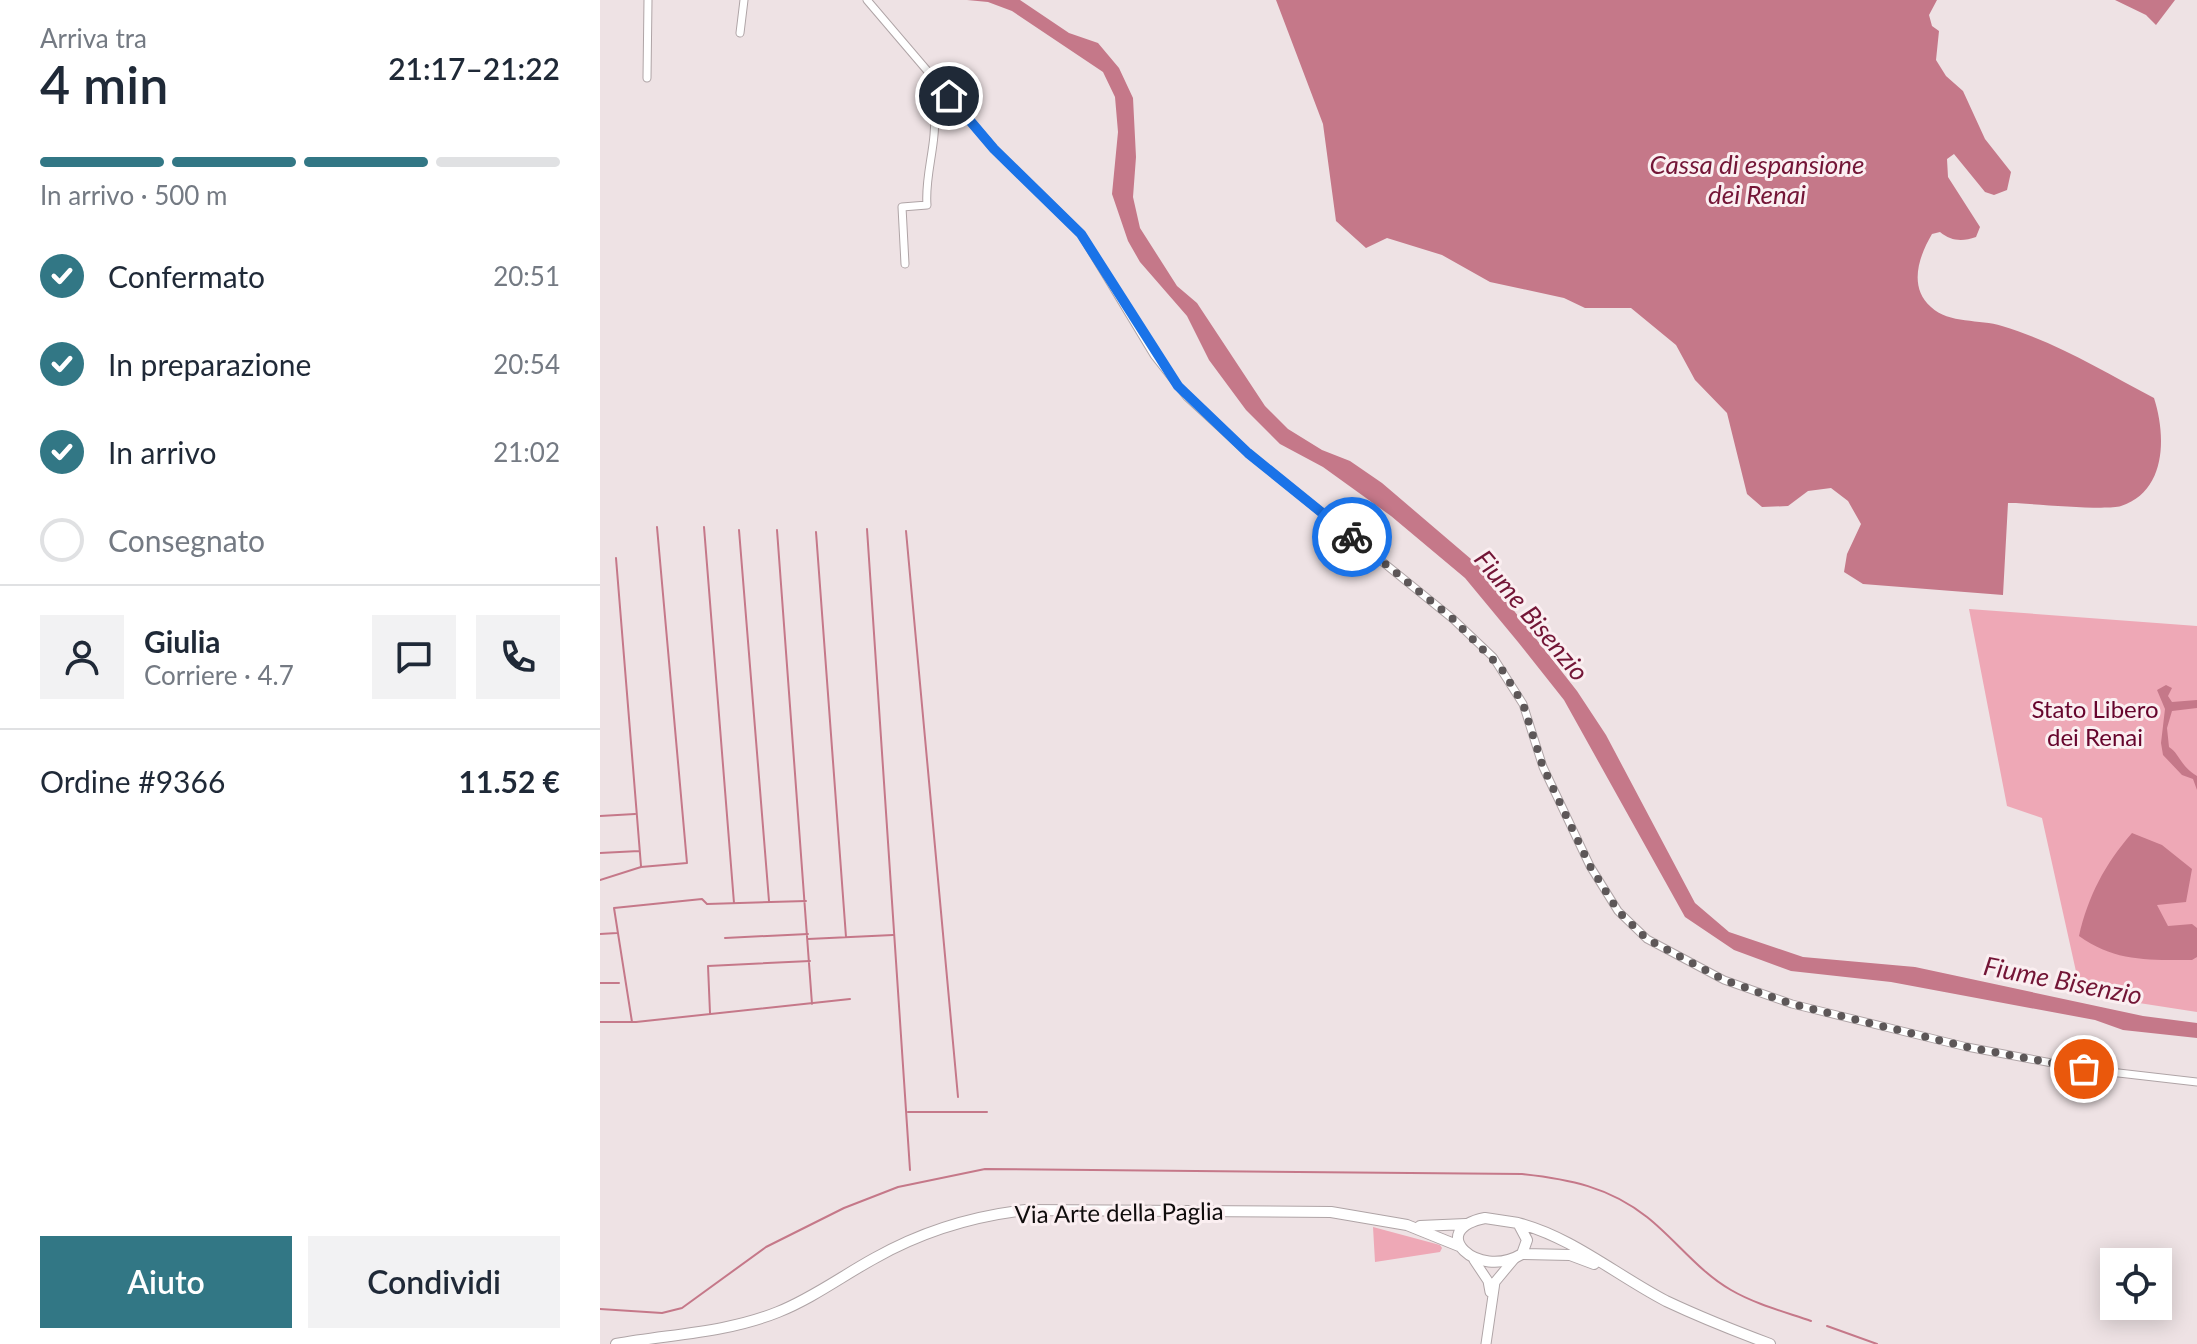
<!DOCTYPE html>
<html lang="it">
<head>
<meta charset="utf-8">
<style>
  body { margin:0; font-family:Lato,sans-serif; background:#f2f2f3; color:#1f2937; height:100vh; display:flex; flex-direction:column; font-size:30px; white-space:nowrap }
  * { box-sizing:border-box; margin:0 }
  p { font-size:26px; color:#747a83 }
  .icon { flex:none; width:44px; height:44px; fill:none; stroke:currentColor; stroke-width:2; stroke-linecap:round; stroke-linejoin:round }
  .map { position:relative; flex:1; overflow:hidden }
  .details { display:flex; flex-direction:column; background:#fff; width:600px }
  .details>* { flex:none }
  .buttons { position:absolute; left:1500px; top:1248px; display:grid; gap:16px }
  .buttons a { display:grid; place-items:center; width:72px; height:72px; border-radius:0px; background:#fff; box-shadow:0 4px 20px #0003; font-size:40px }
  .pin { position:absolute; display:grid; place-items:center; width:68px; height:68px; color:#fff; margin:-34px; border:4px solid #fff; border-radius:50%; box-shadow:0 2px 8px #0007 }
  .courier { position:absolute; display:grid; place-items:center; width:80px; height:80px; margin:-40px; border:6px solid #1a73e8; border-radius:50%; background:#fff; color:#222; box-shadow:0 2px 10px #0007 }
  .summary em { font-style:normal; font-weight:600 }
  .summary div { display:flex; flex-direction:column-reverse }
  .summary { display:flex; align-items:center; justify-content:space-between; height:136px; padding:0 40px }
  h1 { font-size:52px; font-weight:600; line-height:60px }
  .bar { display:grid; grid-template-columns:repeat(4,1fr); gap:12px 8px; align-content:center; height:96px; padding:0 40px }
  .bar i { height:10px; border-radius:6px; background:#e0e1e3 }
  .bar .active { background:#327785 }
  .bar p { grid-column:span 4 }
  .line { display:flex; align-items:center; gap:20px; padding:0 40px; border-top:2px solid #e0e1e3 }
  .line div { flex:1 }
  .round { display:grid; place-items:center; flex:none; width:84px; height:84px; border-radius:0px; background:#f2f2f3 }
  ol { padding:0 40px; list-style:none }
  li { display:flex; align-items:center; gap:24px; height:88px }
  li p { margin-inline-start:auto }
  li .icon { padding:8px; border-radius:50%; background:#327785; color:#fff; stroke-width:4 }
  li:last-child { color:#747a83 }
  li i { width:44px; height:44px; border:4px solid #e0e1e3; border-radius:50% }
  .action { display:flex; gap:16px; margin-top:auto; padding:16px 40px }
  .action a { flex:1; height:92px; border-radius:0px; background:#327785; color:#fff; font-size:32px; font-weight:600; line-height:92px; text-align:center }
  .action a+a { background:#f2f2f3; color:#1f2937 }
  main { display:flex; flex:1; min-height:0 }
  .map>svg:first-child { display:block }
  .green { fill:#eea8b6 }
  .water { fill:#c57889 }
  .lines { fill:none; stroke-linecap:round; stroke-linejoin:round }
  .stream { stroke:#c57889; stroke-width:2 }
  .minor-casing { stroke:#afa4a6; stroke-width:9 }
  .tertiary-casing { stroke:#afa4a6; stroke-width:11 }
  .secondary-casing { stroke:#afa4a6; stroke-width:12 }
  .minor { stroke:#fff; stroke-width:7 }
  .tertiary { stroke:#fff; stroke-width:9 }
  .secondary { stroke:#fff; stroke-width:10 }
  .done { stroke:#5d5758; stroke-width:8; stroke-dasharray:0 14.4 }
  .route { stroke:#1a73e8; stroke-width:10 }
  .labels { text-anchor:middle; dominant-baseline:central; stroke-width:6; stroke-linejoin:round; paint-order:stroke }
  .park-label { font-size:24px; fill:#66042c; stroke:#fbeff1 }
  .street-label { font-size:24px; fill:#0f0c0c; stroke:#fbeff1 }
  .water-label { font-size:26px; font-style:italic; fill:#731536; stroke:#fbeff1 }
</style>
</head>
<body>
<main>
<section class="details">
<div class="summary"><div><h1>4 min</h1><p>Arriva tra</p></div><em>21:17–21:22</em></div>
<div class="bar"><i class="active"></i><i class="active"></i><i class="active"></i><i></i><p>In arrivo · 500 m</p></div>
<ol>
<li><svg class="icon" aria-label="check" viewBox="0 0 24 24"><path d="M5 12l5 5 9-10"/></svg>Confermato<p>20:51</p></li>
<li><svg class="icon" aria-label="check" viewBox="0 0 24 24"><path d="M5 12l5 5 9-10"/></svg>In preparazione<p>20:54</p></li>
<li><svg class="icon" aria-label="check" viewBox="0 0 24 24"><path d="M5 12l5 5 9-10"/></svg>In arrivo<p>21:02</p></li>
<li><i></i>Consegnato</li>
</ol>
<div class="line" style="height:144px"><a class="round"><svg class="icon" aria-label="person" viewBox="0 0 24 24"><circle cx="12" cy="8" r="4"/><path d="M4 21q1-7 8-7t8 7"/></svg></a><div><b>Giulia</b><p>Corriere · 4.7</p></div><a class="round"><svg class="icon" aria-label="chat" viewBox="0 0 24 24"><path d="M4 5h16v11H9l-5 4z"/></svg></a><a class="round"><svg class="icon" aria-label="phone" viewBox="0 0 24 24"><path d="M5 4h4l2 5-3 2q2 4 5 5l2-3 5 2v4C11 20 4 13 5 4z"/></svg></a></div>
<div class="line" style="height:104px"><div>Ordine #9366</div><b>11.52 €</b></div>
<div class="action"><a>Aiuto</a><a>Condividi</a></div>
</section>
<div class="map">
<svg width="1597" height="1344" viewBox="0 0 1597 1344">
  <rect width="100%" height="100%" fill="#eee2e4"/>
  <path class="green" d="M1369,609L1597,626V1012L1481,994L1442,818L1407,806Z
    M773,1227L840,1245L842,1248L840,1252L775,1262Z"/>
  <path class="water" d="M367,0H420L469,33L498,43L519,68L533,98L536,157L533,197L540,228L577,286L597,303L665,406L688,429L722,450L750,461L782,483L878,565L977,691L1006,735L1095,903L1129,932L1203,957L1315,967L1543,1016L1597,1023V1038L1523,1030L1495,1020L1291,982L1191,971L1134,950L1085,917L964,700L918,642L865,578L791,516L723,467L680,444L646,410L609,360L587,316L540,262L528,241L512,194L518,132L515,97L503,72L412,11L388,2Z
    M676,0H1337L1329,15L1332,26L1339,31L1336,60L1346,76L1363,91L1385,139L1411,172L1407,190L1394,195L1385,192L1354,154L1347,159L1348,177L1380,227L1376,237C1362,242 1351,241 1340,232L1332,234C1319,256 1308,287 1331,307C1349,324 1380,319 1402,326C1456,342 1505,372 1554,398C1566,435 1567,491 1521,506C1505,511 1430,503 1408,503L1403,595L1263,584L1244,572L1247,554L1261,524L1248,501L1231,488L1208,491L1188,506L1162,507L1147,494L1127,413L1095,380L1076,345L1031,308H985L964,298L890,282L842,255L787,238L766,248L736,221L723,124Z
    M1515,0H1575L1556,25L1546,15Z
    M1566,685L1572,688L1568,696L1572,702L1597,700V708L1572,711L1567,728L1569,747C1580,754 1580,766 1597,776V790L1593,779L1582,775L1563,755L1561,743L1565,709L1557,690Z
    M1532,833L1562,845L1592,869L1586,902L1557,905L1568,926L1592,924L1597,928V957L1592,960C1549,960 1515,962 1479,936C1488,896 1505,864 1532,833Z"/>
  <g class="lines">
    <path class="stream" d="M104,527L134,903
      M267,529L310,1170
      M139,530L169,901
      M177,530L212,1004
      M306,531L358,1097
      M216,532L246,937
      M16,558L41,866
      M0,816L35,814
      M0,853L39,851
      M0,880L41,867L87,863L57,527
      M0,934L17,933
      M125,938L208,934
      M208,939L293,935
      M0,983H19
      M110,1013L108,966L210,961
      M0,1022H36L250,999
      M32,1022L14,908L102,899L107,904L206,901
      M308,1112H387
      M0,1309L62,1313L82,1308L166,1247L244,1208L298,1187L385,1169L922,1174C969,1179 1009,1187 1047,1217C1076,1240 1098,1271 1131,1290C1155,1304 1185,1312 1211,1321
      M1227,1326L1277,1344"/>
    <defs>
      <path id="minor" d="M267,0L394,149L481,234L554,355L587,397L648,453L853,619L893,657L923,704L943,767L990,866L1018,911L1047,939L1124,980L1192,1004L1367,1047L1484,1069L1597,1082
        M140,33L144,0
        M47,78L48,0
        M305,264L302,207L327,205C325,182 332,159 334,135C336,116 334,96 333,76"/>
      <path id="tertiary" d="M874,1260L888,1281L890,1292
        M886,1344L895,1282L915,1258"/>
      <path id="secondary" d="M885,1218L918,1223L927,1240L922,1254C877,1281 825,1230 885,1218Z
        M918,1223C972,1237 1016,1275 1066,1301C1100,1317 1135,1331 1170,1344
        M820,1226L866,1224
        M922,1254L970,1255L994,1264
        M16,1344C71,1334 126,1333 178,1312C213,1298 242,1276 275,1258C321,1232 373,1216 426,1210L731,1212L807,1225L859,1246"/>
    </defs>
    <use href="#minor" class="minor-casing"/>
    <use href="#tertiary" class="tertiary-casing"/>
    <use href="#secondary" class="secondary-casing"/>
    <use href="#minor" class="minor"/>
    <use href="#tertiary" class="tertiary"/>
    <use href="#secondary" class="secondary"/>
  </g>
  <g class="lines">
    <path class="done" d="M752,537L853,619L901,668L923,704L943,767L990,866L1018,911L1047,939L1124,980L1192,1004L1367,1047L1484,1069"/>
    <path class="route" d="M349,96L394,149L481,234L578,386L648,453L752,537"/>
  </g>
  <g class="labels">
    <g class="park-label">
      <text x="1495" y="708">Stato Libero<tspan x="1495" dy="28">dei Renai</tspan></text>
    </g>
    <g class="street-label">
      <text transform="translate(519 1212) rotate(-1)">Via Arte della Paglia</text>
    </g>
    <g class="water-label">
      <text x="1157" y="164">Cassa di espansione<tspan x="1157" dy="30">dei Renai</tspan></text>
      <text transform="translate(932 615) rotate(50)">Fiume Bisenzio</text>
      <text transform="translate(1463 980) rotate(11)">Fiume Bisenzio</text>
    </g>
  </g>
</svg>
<div class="buttons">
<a><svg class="icon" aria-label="locate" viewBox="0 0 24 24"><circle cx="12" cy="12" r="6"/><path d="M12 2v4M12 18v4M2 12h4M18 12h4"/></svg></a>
</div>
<div class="pin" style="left:1484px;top:1069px;background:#ea580c"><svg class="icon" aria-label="bag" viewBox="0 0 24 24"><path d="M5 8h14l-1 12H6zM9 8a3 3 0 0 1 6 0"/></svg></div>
<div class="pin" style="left:349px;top:96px;background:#1f2937"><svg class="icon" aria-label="home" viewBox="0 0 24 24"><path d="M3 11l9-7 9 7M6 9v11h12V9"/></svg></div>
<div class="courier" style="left:752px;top:537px"><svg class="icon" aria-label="bike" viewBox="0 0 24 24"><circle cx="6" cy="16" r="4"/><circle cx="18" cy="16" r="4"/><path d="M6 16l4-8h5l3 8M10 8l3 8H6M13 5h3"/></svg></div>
</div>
</main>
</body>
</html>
